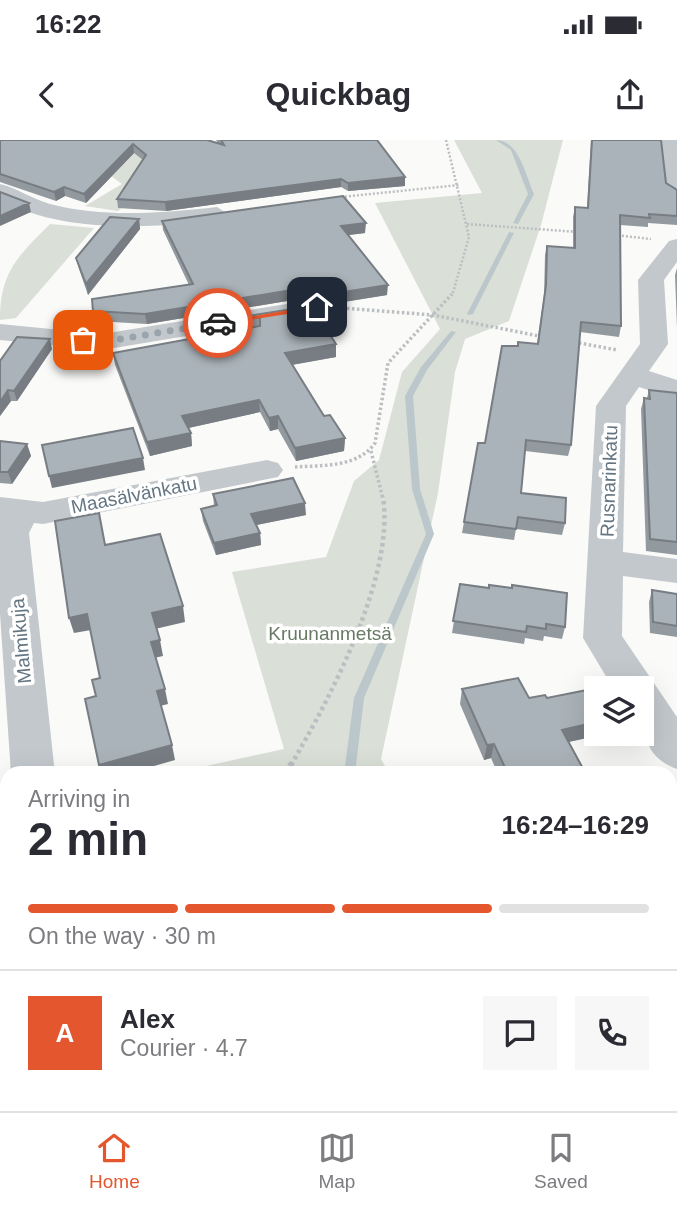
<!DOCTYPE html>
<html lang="en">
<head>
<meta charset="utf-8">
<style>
  body { margin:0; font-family:Helvetica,sans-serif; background:#f7f7f7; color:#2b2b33; height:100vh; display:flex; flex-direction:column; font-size:26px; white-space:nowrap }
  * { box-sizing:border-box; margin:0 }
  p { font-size:23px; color:#7c7c81 }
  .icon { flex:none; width:38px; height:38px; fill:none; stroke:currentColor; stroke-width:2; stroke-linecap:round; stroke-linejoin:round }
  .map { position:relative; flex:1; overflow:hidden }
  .drawer { position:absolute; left:0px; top:626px; width:677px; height:345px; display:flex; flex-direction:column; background:#fff; border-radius:21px 21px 0 0; box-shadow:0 7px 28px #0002 }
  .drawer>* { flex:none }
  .fabs { position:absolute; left:584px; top:536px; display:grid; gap:14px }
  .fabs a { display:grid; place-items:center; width:70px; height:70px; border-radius:0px; background:#fff; box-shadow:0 7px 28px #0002; font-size:35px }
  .pin { position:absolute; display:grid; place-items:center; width:60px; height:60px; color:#fff; margin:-30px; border-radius:14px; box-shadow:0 4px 10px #0006 }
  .courier { position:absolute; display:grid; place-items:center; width:70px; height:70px; margin:-35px; border:5px solid #e4572e; border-radius:50%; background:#fff; color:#222; box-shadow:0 2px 9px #0007 }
  .headline em { font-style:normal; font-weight:800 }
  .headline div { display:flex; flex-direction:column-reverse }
  .headline { display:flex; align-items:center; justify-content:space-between; height:119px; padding:0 28px }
  h1 { font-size:46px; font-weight:800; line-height:52px }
  .bar { display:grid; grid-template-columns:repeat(4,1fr); gap:10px 7px; align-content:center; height:84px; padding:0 28px }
  .bar i { height:9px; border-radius:5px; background:#e1e1e2 }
  .bar .selected { background:#e4572e }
  .bar p { grid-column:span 4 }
  .line { display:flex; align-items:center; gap:18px; padding:0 28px; border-top:2px solid #e1e1e2 }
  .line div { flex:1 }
  .round { display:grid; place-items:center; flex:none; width:74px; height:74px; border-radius:0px; background:#f7f7f7 }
  .status { display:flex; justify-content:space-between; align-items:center; height:49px; padding:0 35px; background:#fff; direction:ltr }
  .status svg { height:19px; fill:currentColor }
  header { display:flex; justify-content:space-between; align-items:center; height:91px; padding:0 28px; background:#fff; font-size:32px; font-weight:800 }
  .tab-bar { display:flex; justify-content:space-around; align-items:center; height:98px; border-top:2px solid #e1e1e2; background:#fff; font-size:19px; color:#7c7c81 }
  .tab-bar a { display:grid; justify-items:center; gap:4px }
  .tab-bar .selected { color:#e4572e }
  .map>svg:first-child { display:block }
  .green { fill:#dadfd7 }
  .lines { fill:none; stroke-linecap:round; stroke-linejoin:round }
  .stream { fill:#bbc7cb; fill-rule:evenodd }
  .path-far3 { stroke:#bbbfc2; stroke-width:2.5; stroke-dasharray:2 2; stroke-linecap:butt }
  .path-far2 { stroke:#bbbfc2; stroke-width:3.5; stroke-dasharray:2.5 2.5; stroke-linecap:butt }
  .path-far1 { stroke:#bbbfc2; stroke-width:4.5; stroke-dasharray:3.5 3.5; stroke-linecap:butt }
  .path { stroke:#bbbfc2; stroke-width:6; stroke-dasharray:4.5 4.5; stroke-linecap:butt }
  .minor { fill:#c3c8cc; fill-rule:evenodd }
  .wall { fill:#929a9f }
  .shaded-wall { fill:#777d82 }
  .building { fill:#aab3b9; stroke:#777d82; stroke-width:2 }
  .route { fill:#e4572e }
  .done { stroke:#99a4ac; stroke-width:7; stroke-dasharray:0 12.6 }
  .labels { text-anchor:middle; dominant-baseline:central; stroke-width:7; stroke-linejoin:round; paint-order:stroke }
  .street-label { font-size:19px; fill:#657683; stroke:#fff }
  .park-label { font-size:19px; fill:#687a64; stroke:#fff }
</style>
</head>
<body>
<div class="status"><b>16:22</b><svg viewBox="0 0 49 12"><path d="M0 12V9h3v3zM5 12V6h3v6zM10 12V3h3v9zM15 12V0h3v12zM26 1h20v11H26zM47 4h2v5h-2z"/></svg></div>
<header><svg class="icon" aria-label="back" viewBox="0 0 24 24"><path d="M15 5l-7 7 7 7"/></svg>Quickbag<svg class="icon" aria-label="share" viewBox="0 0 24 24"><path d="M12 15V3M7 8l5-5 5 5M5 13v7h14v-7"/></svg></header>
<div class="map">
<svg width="677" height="971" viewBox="0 0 677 971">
  <rect width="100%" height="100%" fill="#fafaf8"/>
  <path class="green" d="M454,0H563L541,85L509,181L465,199L455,232L438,353L381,619L389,633H174L284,609L232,432L326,417L354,341L379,320L402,232L440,189L375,63L482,53Z
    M143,1L157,32L141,52L118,71L85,66L122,44L93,23Z
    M50,84L94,88L16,178L0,180C0,132 18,116 50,84Z
    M7,812V964H534L533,971H0V814Z"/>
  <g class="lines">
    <path class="stream" d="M496,0C519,0 526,36 534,54L518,84L513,83L528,54L511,10Z
      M509,92L514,93L473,174L468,175L467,174Z
      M451,191L456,192L427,230L413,256L420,349L434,394L364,558L355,634H344L354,558L426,394L412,349L405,256L421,227Z
      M240,964H254L253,971H239Z"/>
    <path class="path-far3" d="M446,0L469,97L452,156
      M341,57L459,45
      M467,84L578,92
      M614,95L651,99"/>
    <path class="path-far2" d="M342,168L433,175L544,197
      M574,202L617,210
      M371,311L383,359
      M295,327C323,325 357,328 375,303L388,223L452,154"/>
    <path class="path-far1" d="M291,625C330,558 395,436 383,357"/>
    <path class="path" d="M285,634L292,623
      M0,868L5,859"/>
    <path class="minor" d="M661,0H677V58L666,52Z
      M0,44C17,48 32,59 50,64C103,78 163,73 217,67L228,74C221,84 199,83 187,84C126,88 55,90 0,59Z
      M677,99V122L664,140L668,204L649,231L677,240V259L639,247L626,266L623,412L677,419V443L623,436L622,496L677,577V629C639,616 642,581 642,548H613L583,498L596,266L640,204L638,140L669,101Z
      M317,159L326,161L330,167L326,173L102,210L0,200V184L102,194Z
      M267,320L278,323L283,330L278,337L43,384L34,383L29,393L55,634H11L0,474V357L43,362Z"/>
  </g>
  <path class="wall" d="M0,0L218,3L216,0H381H377L405,46L348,51L341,47L166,71L118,68L117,59L143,20L134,13L86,63L65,56L56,61L0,42Z
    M591,0H661L666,43L677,50V85L648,83V87L620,85L621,186L619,197L580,192L571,305L568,316L525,311L521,353L565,383L562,395L516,389L514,400L462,393L464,382L485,303L537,204L544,155L545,115L547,106L573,108V77L575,67L587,68Z
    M139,79L140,89L88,155L79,129L76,118Z
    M162,81L365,93L348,95L387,155L331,164L327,158L317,156L147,184L95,181L93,171L189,145L163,90Z
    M677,128V188L675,135Z
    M311,166L336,204V217L292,225L324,276L345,298L344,311L296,321L278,289L270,291L260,272L188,288L191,293L192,306L150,316L115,225L113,213L242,189V177Z
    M52,209L17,261H11L0,276V221Z
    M649,250L677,253V415L646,411L641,269L644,258H647Z
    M0,301L27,304L31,316L12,344L0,343Z
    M213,354L306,375L256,385L260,393L261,405L216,415L203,381L201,369L214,366Z
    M460,444L565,487L562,499L544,496L543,501L525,498L524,504L452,493Z
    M652,450L677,454V497L650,493L649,462Z
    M462,549L529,558H547L610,593L569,602L586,634H498L491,618L484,620L460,564Z"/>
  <path class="shaded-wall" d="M133,4L134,13L86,63L84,54Z
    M405,37V46L348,51V43Z
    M341,39V47L166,71L165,62Z
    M64,47L65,56L56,61L54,52Z
    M29,63L31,72L0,86V76Z
    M139,79L140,89L88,155L86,144Z
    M366,83L365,93L341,96V86Z
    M388,145L387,155L331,164V154Z
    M316,146L317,156L147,184L145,174Z
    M50,199L52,209L17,261L14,251Z
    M336,204V217L285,226V213Z
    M8,250L11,261L0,276V262Z
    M259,260L260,272L184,289L182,276Z
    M278,276V289L270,291L269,278Z
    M191,293L192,306L150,316L147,302Z
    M345,298L344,311L296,321L295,308Z
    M27,304L31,316L12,344L8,332Z
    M143,318L145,330L52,348L49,336Z
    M305,363L306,375L252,386L251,374Z
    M260,393L261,405L216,415L214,403Z
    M183,466L185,482L155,489L152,473Z
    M87,474L91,490L74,493L69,478Z
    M160,500L163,516L154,518L151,502Z
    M165,549L168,564L160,566L157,551Z
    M597,582V593H610L558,604L562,590Z
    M494,604L491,618L484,620L487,605Z
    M172,605L175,620L126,634H102L99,625Z
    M7,738V751L0,753V740Z
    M677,797V809L670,810V799Z"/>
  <path class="building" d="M0,0H207L224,5L221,0H377L405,37L348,43L341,39L165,62L117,59L146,15L133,4L84,54L64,47L54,52L0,34Z
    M592,0H661L666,43L677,50V76L649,74L650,78L620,75L621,186L581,182L571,305L526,300L521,353L566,358L565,383L518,377L516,389L464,382L478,303H485L502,206H518V202L538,204L546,145L547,106L575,108V67L588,68Z
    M0,52L29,63L0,76Z
    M343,56L366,83L341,86L388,145L331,154L326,148L316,146L145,174L93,171L92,159L193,144L162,81Z
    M110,77L139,79L86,144L76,118Z
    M311,166L336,204L285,213L324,276L330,275L345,298L295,308L278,276L269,278L259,260L182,276L191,293L147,302L113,213L260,186V178L242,177Z
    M17,197L50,199L14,251L8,250L0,262V221Z
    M649,250L677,253V402L650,399L644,258L650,259Z
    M133,288L143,318L49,336L42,305Z
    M0,301L27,304L8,332H0Z
    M293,338L305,363L251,374L260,393L214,403L201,369L217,365L213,354Z
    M99,373L105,405L160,394L183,466L152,473L160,500L151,502L165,549L157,551L172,605L99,625L85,559L96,556L92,540L100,538L87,474L69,478L55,381Z
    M460,444L489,448V445L512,448V445L567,453L565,487L546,484V489L527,486L526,492L453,481Z
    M652,450L677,454V486L653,482Z
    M518,538L529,558L545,555L547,558L597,548V582L562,590L586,634H508L494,604L487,605L462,549Z
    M7,662V738L0,740V664Z
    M670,686L677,697V797L670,799Z"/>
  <path class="route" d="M317,165L319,169L218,185L214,183Z"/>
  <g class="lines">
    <path class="done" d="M83,200L102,202L218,183"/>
  </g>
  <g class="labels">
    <g class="street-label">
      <text transform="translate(609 341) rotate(-88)">Rusnarinkatu</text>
      <text transform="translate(134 355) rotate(-11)">Maasälvänkatu</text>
      <text transform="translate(21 501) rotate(-95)">Malmikuja</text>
    </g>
    <g class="park-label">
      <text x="330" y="493">Kruunanmetsä</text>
    </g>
  </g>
</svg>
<div class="fabs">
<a><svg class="icon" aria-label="layers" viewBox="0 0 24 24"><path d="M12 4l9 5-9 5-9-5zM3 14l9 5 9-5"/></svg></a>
</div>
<div class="pin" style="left:83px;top:200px;background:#ea580c"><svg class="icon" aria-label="bag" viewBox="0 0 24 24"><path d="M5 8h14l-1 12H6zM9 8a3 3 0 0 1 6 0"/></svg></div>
<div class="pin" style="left:317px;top:167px;background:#1f2937"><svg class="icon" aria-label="home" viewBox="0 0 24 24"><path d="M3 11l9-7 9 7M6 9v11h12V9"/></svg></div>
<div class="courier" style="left:218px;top:183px"><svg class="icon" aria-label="car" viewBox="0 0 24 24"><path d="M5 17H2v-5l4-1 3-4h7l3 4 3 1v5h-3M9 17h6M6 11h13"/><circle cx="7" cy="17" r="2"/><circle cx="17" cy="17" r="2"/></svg></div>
<section class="drawer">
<div class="headline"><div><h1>2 min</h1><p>Arriving in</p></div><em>16:24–16:29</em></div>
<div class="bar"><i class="selected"></i><i class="selected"></i><i class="selected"></i><i></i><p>On the way · 30 m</p></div>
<div class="line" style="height:126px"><b class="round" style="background:#e4572e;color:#fff">A</b><div><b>Alex</b><p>Courier · 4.7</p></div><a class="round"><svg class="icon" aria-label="chat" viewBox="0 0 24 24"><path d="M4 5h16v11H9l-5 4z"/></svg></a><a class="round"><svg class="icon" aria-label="phone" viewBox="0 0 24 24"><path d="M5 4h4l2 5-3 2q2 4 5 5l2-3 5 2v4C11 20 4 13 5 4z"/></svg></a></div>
</section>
</div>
<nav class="tab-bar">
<a class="selected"><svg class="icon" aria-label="home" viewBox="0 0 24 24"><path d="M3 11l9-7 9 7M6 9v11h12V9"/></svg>Home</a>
<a><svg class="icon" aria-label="map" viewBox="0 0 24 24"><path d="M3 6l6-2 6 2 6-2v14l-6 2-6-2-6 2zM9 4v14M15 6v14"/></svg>Map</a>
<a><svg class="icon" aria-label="saved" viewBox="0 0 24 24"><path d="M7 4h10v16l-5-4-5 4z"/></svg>Saved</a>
</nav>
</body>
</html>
